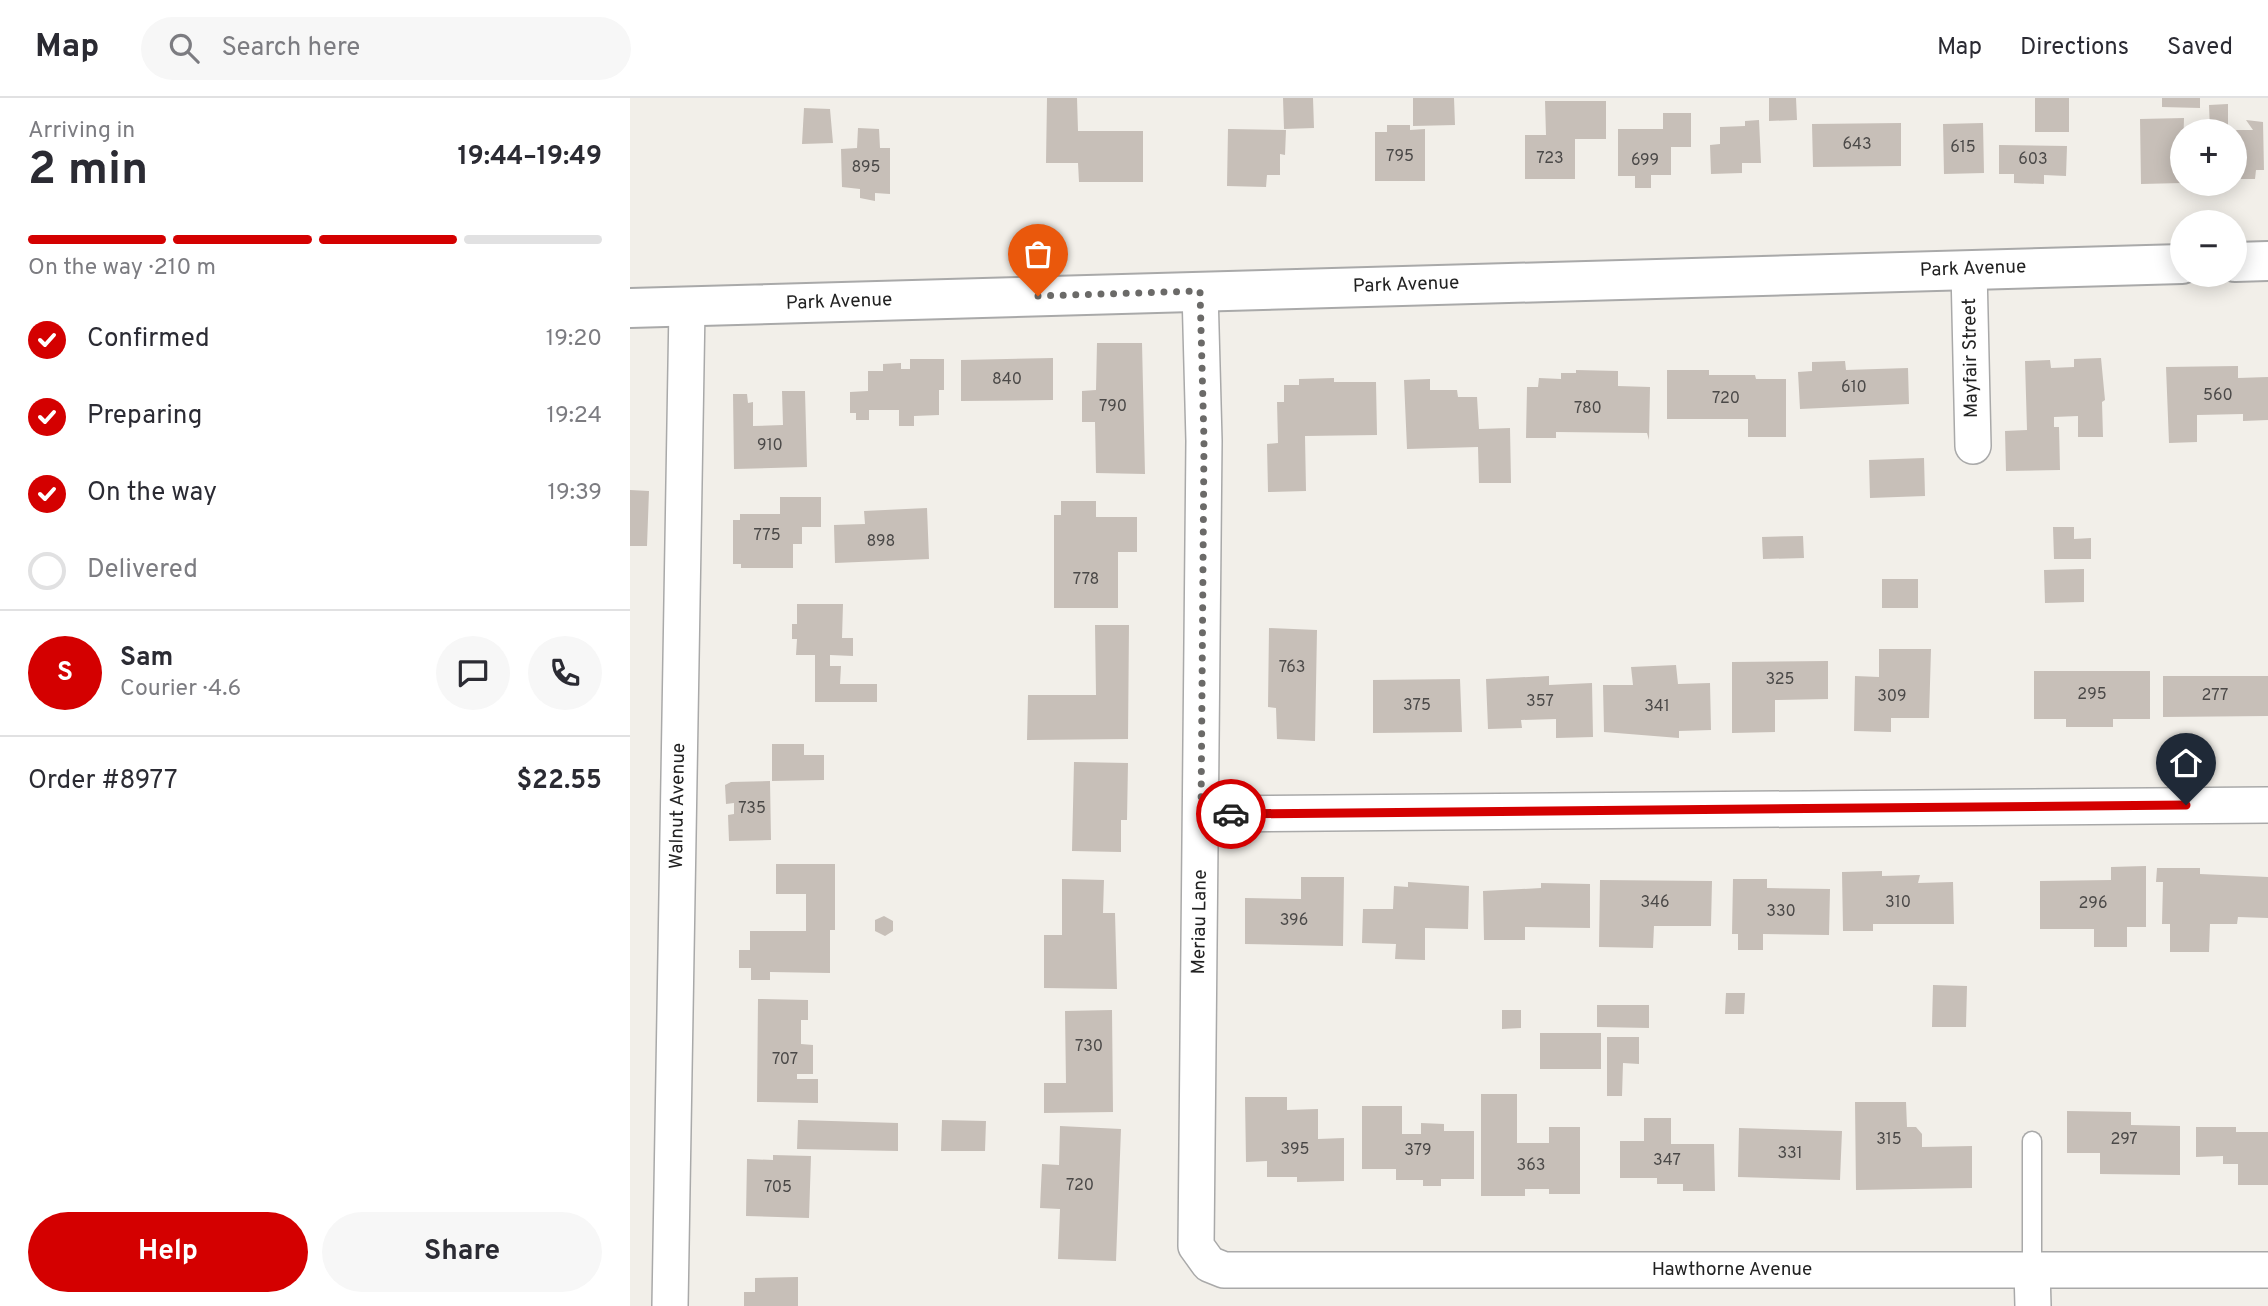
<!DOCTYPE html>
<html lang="en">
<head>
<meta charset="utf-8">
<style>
  body { margin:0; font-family:Overpass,sans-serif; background:#f7f7f7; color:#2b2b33; height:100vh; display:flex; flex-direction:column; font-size:26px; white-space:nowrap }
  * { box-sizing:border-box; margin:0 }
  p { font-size:23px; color:#7c7c81 }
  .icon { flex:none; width:38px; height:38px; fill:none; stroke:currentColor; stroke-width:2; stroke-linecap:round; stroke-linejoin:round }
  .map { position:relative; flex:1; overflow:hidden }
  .side { display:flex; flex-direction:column; background:#fff; width:630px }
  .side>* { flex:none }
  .controls { position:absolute; left:1540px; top:21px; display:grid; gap:14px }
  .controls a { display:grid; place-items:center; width:77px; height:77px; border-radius:50%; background:#fff; box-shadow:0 4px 18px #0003; font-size:35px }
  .pin { position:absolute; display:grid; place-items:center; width:60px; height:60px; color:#fff; margin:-72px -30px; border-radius:50% 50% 50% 0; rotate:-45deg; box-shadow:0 0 7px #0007 }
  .pin .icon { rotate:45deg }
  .courier { position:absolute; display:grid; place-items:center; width:70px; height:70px; margin:-35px; border:5px solid #d40000; border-radius:50%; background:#fff; color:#222; box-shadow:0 2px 9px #0007 }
  .head em { font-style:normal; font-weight:700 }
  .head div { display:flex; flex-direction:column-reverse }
  .head { display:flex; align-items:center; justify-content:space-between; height:119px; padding:0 28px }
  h1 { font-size:46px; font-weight:700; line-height:52px }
  .bar { display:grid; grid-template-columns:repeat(4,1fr); gap:10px 7px; align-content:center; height:84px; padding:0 28px }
  .bar i { height:9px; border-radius:5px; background:#e1e1e2 }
  .bar .selected { background:#d40000 }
  .bar p { grid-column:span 4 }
  .line { display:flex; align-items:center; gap:18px; padding:0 28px; border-top:2px solid #e1e1e2 }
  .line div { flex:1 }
  .round { display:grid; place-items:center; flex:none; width:74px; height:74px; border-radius:37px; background:#f7f7f7 }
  ol { padding:0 28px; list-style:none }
  li { display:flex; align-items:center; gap:21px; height:77px }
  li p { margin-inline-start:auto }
  li .icon { padding:7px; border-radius:50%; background:#d40000; color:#fff; stroke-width:4 }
  li:last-child { color:#7c7c81 }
  li i { width:38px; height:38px; border:4px solid #e1e1e2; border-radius:50% }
  .action { display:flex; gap:14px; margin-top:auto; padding:14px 28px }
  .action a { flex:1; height:80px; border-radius:42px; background:#d40000; color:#fff; font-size:28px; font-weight:700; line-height:80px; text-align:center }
  .action a+a { background:#f7f7f7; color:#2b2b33 }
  header { display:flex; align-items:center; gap:42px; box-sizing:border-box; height:98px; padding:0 35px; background:#fff; border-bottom:2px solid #e1e1e2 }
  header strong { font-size:33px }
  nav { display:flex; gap:38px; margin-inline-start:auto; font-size:24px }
  .search { width:490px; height:63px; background:#f7f7f7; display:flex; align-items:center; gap:18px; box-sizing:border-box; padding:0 24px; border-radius:38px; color:#7c7c81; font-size:26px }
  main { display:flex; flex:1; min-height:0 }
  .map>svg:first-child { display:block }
  .building { fill:#c7bfb8 }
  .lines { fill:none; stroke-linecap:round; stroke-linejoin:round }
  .service-casing { stroke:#a9a9a9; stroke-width:21 }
  .minor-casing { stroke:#a9a9a9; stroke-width:38 }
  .tertiary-casing { stroke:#a9a9a9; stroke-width:42 }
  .service { stroke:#fff; stroke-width:18 }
  .minor { stroke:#fff; stroke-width:35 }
  .tertiary { stroke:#fff; stroke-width:38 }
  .done { stroke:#6b6a68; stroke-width:7; stroke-dasharray:0 12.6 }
  .route { stroke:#d40000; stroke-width:9 }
  .labels { text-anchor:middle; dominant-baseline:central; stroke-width:5; stroke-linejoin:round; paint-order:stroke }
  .number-label { font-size:16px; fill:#4b4948 }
  .street-label { font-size:19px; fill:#222; stroke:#fff }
</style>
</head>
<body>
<header>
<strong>Map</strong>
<div class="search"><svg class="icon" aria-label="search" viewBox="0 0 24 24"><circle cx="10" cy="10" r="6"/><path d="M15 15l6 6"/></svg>Search here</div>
<nav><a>Map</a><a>Directions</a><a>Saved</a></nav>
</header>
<main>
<section class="side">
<div class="head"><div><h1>2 min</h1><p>Arriving in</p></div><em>19:44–19:49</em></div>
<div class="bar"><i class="selected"></i><i class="selected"></i><i class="selected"></i><i></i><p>On the way · 210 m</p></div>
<ol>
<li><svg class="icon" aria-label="check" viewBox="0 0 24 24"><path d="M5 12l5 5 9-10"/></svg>Confirmed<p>19:20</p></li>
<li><svg class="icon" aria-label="check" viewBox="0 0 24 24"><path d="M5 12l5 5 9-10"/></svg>Preparing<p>19:24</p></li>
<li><svg class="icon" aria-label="check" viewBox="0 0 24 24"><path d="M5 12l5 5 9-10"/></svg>On the way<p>19:39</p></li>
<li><i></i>Delivered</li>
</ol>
<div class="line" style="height:126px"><b class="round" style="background:#d40000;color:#fff">S</b><div><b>Sam</b><p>Courier · 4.6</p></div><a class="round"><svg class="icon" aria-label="chat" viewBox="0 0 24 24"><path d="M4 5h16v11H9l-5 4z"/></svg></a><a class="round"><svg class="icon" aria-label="phone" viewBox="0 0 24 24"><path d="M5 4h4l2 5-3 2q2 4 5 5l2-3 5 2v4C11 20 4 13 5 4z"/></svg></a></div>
<div class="line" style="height:91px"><div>Order #8977</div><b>$22.55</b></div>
<div class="action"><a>Help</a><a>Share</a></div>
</section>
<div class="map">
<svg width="1638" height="1208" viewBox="0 0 1638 1208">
  <rect width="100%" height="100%" fill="#f2efe9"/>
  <path class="building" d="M417,0H447L448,33H513V84H449L448,65H416Z
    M653,0H683L684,30L654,31Z
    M783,0H824L825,27L783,28Z
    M1139,0H1166L1167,22L1139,23Z
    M1405,0H1439V34H1405Z
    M1532,0H1570V10L1532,9Z
    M915,3H976V41H945V81H895V37H916Z
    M1598,6V33H1580L1579,7Z
    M174,10L200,11L203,45L172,46Z
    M1033,15H1061V49H1041V77H1021V90H1005V78H988V31H1033Z
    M1554,20L1552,85L1511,86L1510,21Z
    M1129,22L1131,65H1112V75L1081,76L1080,47L1090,46V29L1115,28V23Z
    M1616,22L1633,24L1634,72H1626L1625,81H1607L1605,75V32H1623Z
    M1271,25V68L1183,69L1182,26Z
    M1353,25L1354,75L1314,76L1313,26Z
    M757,27H780V32L795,31V83H745V34H757Z
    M228,30L249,31L250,50H260V96L245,95V103L230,100V91L212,89L211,51L227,50Z
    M598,31L656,32L655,57L650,56V77H637L636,89L597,88Z
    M1369,47L1437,48L1436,78L1414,77V86L1384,85V76H1369Z
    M467,245H512L515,376L466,375L465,324H452V293L466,292Z
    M423,260V302L331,303V262Z
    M1471,260L1475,302L1472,304L1473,339H1448V318L1424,319V329H1429L1430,372L1376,373L1375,333L1397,332L1395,263L1420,262L1421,270L1444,269V261Z
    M280,261H314V292H309V317L284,318V328H269V312H239V322H226V315H220V294L238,293V273H253V266L271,265V271H280Z
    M1215,263L1216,272L1278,270L1279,306L1170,311L1168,274L1182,273V264Z
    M1608,268V280L1638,279V322L1613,323V316L1567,317V344L1539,345L1536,269Z
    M946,272L988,273V288L1020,289L1019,342L1017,335L926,334V340H896L897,289H908L909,280L931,281V275H946Z
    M1037,272H1079V277H1125L1126,281H1156V339H1118V321H1037Z
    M704,280V284H746L747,337L675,338L676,393L638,394L637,346L648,345L647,304H654V287H669V281Z
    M800,281V292H827L828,299H847L849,331L880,330L881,385H849L848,349L777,351L774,282Z
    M152,293H175L177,369L104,371L103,296H117L118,305L123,304V328L153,327Z
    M1294,360L1295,398L1240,400L1239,362Z
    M0,392L19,393L17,448H0Z
    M150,399H191V429H172V446H163V470H111V466H103V422H110V416H150Z
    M431,403H466V419H507V454H488V510H424V417H431Z
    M297,410L299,461L205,465L204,427L235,426L234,413Z
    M1423,429H1444V441L1461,440V461H1424Z
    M1173,438L1174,460L1133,461L1132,439Z
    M1454,471V504L1415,505L1414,472Z
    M1252,481H1288V510H1252Z
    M167,506H213L212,540H223V558L200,557V568H211L210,586H247V604H185V557H166L167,541H162V526H167Z
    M465,527H499L498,641L397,642L398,597H466Z
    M639,530L687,532L685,643L647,641L646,610L638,609Z
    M1249,551H1301L1299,620H1261V634L1224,633L1225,578L1249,579Z
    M1198,563V601L1145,602V634L1102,635V564Z
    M1046,567L1048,586L1080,585L1081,632L1049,633V640L974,634L973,587H1003L1001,569Z
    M1404,573H1520V621H1483V629H1436V621H1404Z
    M919,578V587L962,585L963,639L926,640V621L891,622L892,630L858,631L856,581Z
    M1533,578H1638V618L1533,619Z
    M830,581L832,634L743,635V582Z
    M142,646H174V657H194V682L142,683Z
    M444,664L498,665L497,722H491V754L442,753Z
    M140,683L141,742L99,743L98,717L104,716V705L96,706L95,687L101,684Z
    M146,766H205V832H200V875L140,874V882H121V870H109V852H120V833H176V796H146Z
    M1516,768V829H1497V849H1464V831H1410V783L1481,782V769Z
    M1527,770H1570V776L1638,779V820L1608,819L1607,826H1580L1579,854H1540V826H1532L1533,784H1526Z
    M1252,773V778L1290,777L1288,785L1323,784L1324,826H1243V833H1213L1212,774Z
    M671,779H714L713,848L615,846V800L671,801Z
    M432,781L474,782L473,815H485L487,891L414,890V837H432Z
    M1103,781H1137V790L1200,791L1199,837L1133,836V852H1108V836H1102Z
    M970,782L1082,783L1081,828H1024L1023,850L969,849Z
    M778,784L839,788L838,831L795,830V862L765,861L766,846L732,845L733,811H763L764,788L778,789Z
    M911,785L960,786V830L895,829V842H854L853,793L911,790Z
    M254,818L263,823V833L255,838L245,833V822Z
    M1303,887L1337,888L1336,929H1302Z
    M1096,895H1115L1114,916H1095Z
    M128,901L178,902V922H171V946L183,947V976H167V981H188V1005L127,1004Z
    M967,907H1019V930L967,929Z
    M482,912L483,1014L414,1015V985H436L435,913Z
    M872,912H891V930L872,931Z
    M910,935H971V971H910Z
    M977,939H1009V966L993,965L992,998H977Z
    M851,996H887V1045H919V1029H950V1096H919V1091H895V1098H851Z
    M615,999H657V1012L688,1011V1041L714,1040V1083L667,1084V1079H637V1063L616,1064Z
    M1225,1004H1276L1277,1029H1286L1292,1036V1049L1342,1048V1090L1226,1092Z
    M732,1008H772V1036H791V1025L814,1026V1033H844V1081H811V1088H793V1082H766V1071H732Z
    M1437,1013L1501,1014V1027L1550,1028V1077L1470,1076V1055H1437Z
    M1014,1020H1041V1046H1084L1085,1093H1053V1086H1027V1080H990V1043H1014Z
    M168,1022L268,1025V1053L167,1051Z
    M312,1022L356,1023L355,1053H311Z
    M430,1028L491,1031L486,1163L428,1161L430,1111L410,1110L412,1066L429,1067Z
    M1566,1029H1606V1034H1638V1087H1608V1066H1593V1058L1566,1059Z
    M1109,1030L1212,1033L1210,1082L1108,1079Z
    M143,1057L181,1058L179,1120L116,1118L117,1061L143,1062Z
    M168,1179V1208H114V1194H125V1180Z"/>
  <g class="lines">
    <defs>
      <path id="service" d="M1402,1043V1172"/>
      <path id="minor" d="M1339,172L1343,348
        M570,193L574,343L566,1148L579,1166L594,1172H1638
        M571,716L1638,707
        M1402,1172L1403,1208
        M40,1208L57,209"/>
      <path id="tertiary" d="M1605,164L1638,163
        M0,210L1552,166"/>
    </defs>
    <use href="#service" class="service-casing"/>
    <use href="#minor" class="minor-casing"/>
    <use href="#tertiary" class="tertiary-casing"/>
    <use href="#service" class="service"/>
    <use href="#minor" class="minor"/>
    <use href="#tertiary" class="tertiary"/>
  </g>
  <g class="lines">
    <path class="done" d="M408,198L570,193L574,343L571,716H601"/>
    <path class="route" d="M601,716L1556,707"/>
  </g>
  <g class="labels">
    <g class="number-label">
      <text x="1227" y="47">643</text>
      <text x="1333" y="50">615</text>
      <text x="770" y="59">795</text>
      <text x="920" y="61">723</text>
      <text x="1403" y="62">603</text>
      <text x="1015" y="63">699</text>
      <text x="236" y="70">895</text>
      <text x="377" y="282">840</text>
      <text x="1224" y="290">610</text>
      <text x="1588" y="298">560</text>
      <text x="1096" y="301">720</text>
      <text x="483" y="309">790</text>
      <text x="958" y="311">780</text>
      <text x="140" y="348">910</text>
      <text x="137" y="438">775</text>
      <text x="251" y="444">898</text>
      <text x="456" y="482">778</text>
      <text x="662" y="570">763</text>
      <text x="1150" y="582">325</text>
      <text x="1462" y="597">295</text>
      <text x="1585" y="598">277</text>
      <text x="1262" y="599">309</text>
      <text x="910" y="604">357</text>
      <text x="787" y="608">375</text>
      <text x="1027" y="609">341</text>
      <text x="122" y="711">735</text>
      <text x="1025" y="805">346</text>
      <text x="1268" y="805">310</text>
      <text x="1463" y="806">296</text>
      <text x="1151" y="814">330</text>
      <text x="664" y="823">396</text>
      <text x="459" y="949">730</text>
      <text x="155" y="962">707</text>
      <text x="1259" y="1042">315</text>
      <text x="1494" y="1042">297</text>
      <text x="665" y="1052">395</text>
      <text x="788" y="1053">379</text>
      <text x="1160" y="1056">331</text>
      <text x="1037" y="1063">347</text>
      <text x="901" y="1068">363</text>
      <text x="450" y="1088">720</text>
      <text x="148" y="1090">705</text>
    </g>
    <g class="street-label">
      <text transform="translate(1343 171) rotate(-2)">Park Avenue</text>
      <text transform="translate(776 187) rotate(-2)">Park Avenue</text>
      <text transform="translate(209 204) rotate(-2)">Park Avenue</text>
      <text transform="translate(1341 260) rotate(-91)">Mayfair Street</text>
      <text transform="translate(48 708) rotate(-89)">Walnut Avenue</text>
      <text transform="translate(570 824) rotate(-89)">Meriau Lane</text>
      <text x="1102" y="1172">Hawthorne Avenue</text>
    </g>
  </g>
</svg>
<div class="controls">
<a>+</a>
<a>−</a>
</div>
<div class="pin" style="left:408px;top:198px;background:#ea580c"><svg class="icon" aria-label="bag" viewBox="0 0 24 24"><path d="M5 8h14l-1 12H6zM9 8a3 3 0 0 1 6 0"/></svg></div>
<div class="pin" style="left:1556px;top:707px;background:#1f2937"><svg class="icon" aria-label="home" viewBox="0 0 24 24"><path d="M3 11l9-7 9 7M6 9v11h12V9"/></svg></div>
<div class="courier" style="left:601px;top:716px"><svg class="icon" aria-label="car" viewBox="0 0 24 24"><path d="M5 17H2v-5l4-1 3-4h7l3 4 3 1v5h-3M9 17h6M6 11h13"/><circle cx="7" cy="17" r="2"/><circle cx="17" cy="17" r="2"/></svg></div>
</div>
</main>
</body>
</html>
